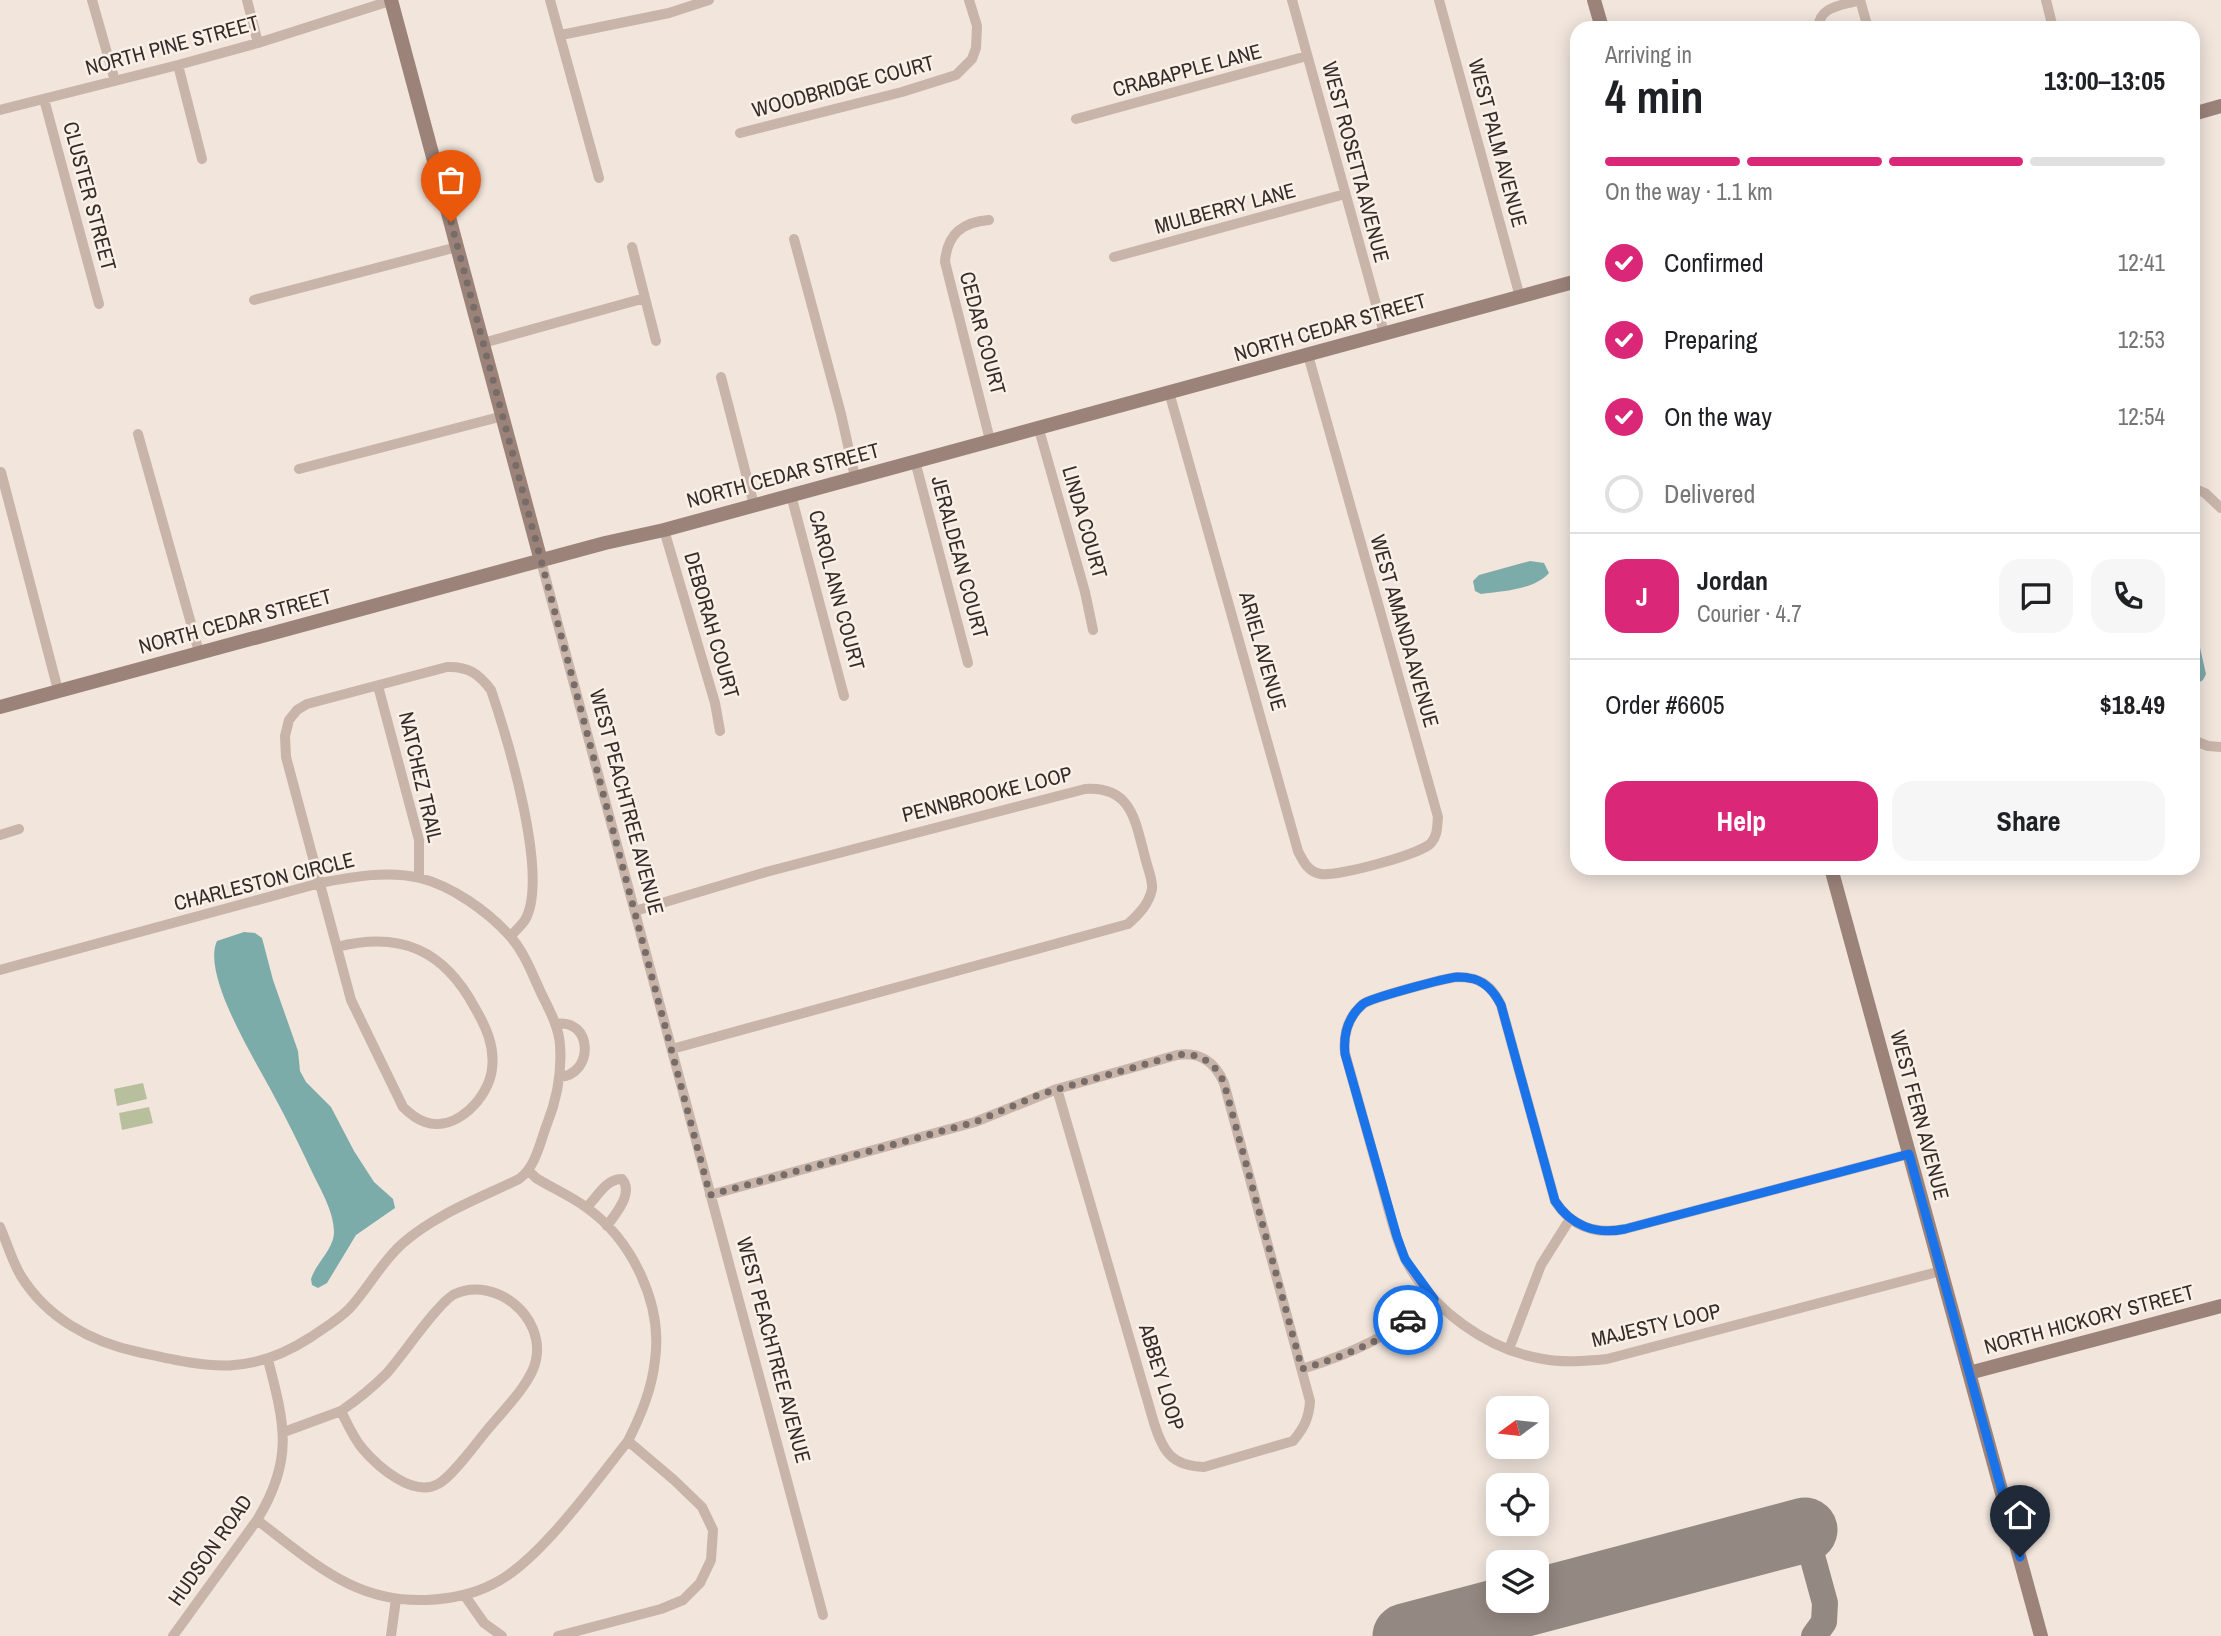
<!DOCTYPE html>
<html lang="en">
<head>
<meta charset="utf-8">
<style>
  body { margin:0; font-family:"Archivo Narrow",sans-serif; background:#f6f6f6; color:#202124; height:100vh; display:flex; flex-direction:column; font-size:26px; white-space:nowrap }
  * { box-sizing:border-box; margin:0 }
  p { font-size:23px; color:#757577 }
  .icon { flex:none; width:38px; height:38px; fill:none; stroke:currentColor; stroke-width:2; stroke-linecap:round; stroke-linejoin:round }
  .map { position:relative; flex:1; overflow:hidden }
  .side { position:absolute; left:1570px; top:21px; width:630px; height:854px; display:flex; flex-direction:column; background:#fff; border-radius:21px; box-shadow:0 4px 18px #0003 }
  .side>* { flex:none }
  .needle { width:46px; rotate:255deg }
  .fabs { position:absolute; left:1486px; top:1396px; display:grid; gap:14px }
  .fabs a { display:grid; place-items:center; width:63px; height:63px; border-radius:14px; background:#fff; box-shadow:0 4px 18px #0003; font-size:35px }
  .pin { position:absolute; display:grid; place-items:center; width:60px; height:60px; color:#fff; margin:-72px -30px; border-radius:50% 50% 50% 0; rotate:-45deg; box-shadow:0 0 7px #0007 }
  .pin .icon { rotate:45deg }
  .courier { position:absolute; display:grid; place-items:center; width:70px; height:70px; margin:-35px; border:5px solid #1a73e8; border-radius:50%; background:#fff; color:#222; box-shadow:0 2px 9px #0007 }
  .summary em { font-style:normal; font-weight:800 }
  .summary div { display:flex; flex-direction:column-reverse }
  .summary { display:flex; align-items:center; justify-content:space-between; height:119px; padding:0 35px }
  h1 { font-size:46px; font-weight:800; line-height:52px }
  .bar { display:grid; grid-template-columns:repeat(4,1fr); gap:10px 7px; align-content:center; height:84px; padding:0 35px }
  .bar i { height:9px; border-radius:5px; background:#e0e0e0 }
  .bar .active { background:#db2777 }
  .bar p { grid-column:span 4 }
  .line { display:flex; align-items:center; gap:18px; padding:0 35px; border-top:2px solid #e0e0e0 }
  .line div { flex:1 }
  .round { display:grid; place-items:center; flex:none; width:74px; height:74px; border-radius:21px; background:#f6f6f6 }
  ol { padding:0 35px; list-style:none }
  li { display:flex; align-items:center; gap:21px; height:77px }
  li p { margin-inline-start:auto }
  li .icon { padding:7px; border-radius:50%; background:#db2777; color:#fff; stroke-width:4 }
  li:last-child { color:#757577 }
  li i { width:38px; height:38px; border:4px solid #e0e0e0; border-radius:50% }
  .action { display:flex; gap:14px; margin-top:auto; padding:14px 35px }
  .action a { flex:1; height:80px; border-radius:21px; background:#db2777; color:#fff; font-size:28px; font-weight:800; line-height:80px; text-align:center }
  .action a+a { background:#f6f6f6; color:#202124 }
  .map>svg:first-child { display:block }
  .green { fill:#b7bf9d }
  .water { fill:#7cacaa }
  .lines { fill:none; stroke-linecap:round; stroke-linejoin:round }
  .taxiway { stroke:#948882; stroke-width:26 }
  .runway { stroke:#948882; stroke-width:65 }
  .street { stroke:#c8b4a9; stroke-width:10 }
  .secondary { stroke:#9c837a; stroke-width:14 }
  .done { stroke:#776c67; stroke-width:7; stroke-dasharray:0 12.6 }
  .route { stroke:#1a73e8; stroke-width:9 }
  .labels { text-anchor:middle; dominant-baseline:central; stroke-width:5; stroke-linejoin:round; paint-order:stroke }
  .street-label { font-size:21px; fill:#362b28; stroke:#f9f0e8 }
</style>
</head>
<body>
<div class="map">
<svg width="2221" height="1636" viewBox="0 0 2221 1636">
  <rect width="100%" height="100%" fill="#f1e5dc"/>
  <path class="green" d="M143,1083L147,1099L117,1106L114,1089Z
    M149,1107L153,1123L122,1130L119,1113Z"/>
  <path class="water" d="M1530,561L1544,563L1549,573C1534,590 1502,591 1481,594L1475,591L1473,581L1479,575Z
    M2193,617L2206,674L2203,680L2193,686Z
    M244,932L255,933L262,938L273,980L298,1051L300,1071L306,1082L331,1107L354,1151L374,1182L393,1199L395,1208L356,1235L327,1283L318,1288L312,1285L311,1279C316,1263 334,1249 334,1232C334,1213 322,1192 314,1176C301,1149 288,1121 273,1094C257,1063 201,975 217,941Z"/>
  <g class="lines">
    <path class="taxiway" d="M1805,1530L1825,1603L1824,1622L1814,1636"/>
    <path class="runway" d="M1405,1636L1805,1530"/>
    <path class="street" d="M92,0L115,81
      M247,0L258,43
      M550,0L599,178
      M1292,0L1384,333
      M1439,0L1520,297
      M1860,0L1868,28
      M2046,0L2053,28
      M1818,28C1820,5 1842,6 1860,0
      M561,35L669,13L709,0
      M178,65L202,159
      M44,99L99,304
      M0,110L178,65L258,43L393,0
      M1076,119L1307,56
      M740,133L902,92L956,75L972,59L976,48L977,26L969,0
      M989,220C962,222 947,234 945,262L990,440
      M794,239L841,414L855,477
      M632,247L656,341
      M1114,257L1345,194
      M254,300L457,247
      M483,343L645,298
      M721,377L754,505
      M1169,392L1298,851C1303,861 1308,872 1321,874C1336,877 1422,854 1431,843C1438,835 1437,826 1438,817L1308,355
      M1038,426L1085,592L1093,630
      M138,434L199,652
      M915,461L968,663
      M299,469L503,416
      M1,472L58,690
      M2193,488L2205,493L2221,508
      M791,495L844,696
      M664,530L715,703L720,731
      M541,561L823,1615
      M378,686L419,840V878
      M2193,740L2208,746L2221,747
      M0,835L19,829
      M635,911L766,872L1085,789C1132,786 1135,821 1145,857C1147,867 1153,879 1152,889C1149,904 1139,914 1128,924L672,1049
      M337,947C401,931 444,950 475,1008C486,1027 495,1046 492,1069C489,1097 456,1133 425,1122C416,1119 410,1114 403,1107L351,1000L286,757L285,736L289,720L297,710L307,704L447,667C468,666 479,674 491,690C507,737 550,877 525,920C521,926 515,931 511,936
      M0,970L320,883C352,877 387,870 420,878C452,886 487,911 509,935C524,951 533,976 542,995C550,1011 559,1028 560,1045C562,1072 557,1099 547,1124C540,1142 536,1167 519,1179C480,1198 436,1214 403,1243C381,1262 369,1288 349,1309C338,1320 324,1328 311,1337C248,1378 207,1367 138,1352C91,1342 47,1318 21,1276C12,1261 7,1243 0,1227
      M555,1024C593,1017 595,1075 559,1077
      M1909,1154L1625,1229C1595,1235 1571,1226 1555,1201L1501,1005C1495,993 1488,983 1474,979C1470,978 1463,977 1458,977C1445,978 1371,998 1363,1004C1348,1017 1343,1034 1345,1053C1357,1096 1369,1139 1381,1182C1388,1207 1394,1235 1405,1259C1431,1309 1487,1350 1543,1359C1564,1363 1586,1361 1607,1359L1941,1271
      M529,1171L536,1178C552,1188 571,1196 587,1208C632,1240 663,1304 655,1360C652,1389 641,1415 628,1441
      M710,1195L975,1122L1057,1089L1177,1055C1199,1051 1215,1062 1224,1083L1310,1401C1309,1418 1304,1428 1293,1441L1204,1467C1172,1466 1163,1452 1154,1423L1057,1089
      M587,1207C597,1197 607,1178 622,1179C634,1193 616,1213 607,1226
      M1509,1349L1541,1265L1570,1219
      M1302,1369C1351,1354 1395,1334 1434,1299
      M284,1432L341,1411C347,1423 353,1437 362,1448C377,1466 413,1498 438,1484C452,1477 477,1442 488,1429C503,1411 532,1382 536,1360C545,1316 495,1276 455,1294C439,1301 401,1358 386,1374C372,1388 357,1400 341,1411
      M257,1520C286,1542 316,1568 349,1584C374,1596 399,1601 426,1600C450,1599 472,1595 493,1584C538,1563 596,1481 628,1441L674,1480L702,1507L713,1530L711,1560L700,1583L683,1600L661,1609L558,1636
      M465,1596L484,1623L502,1636
      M173,1636L257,1520C294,1460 285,1425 268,1360
      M391,1636L396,1599"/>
    <path class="secondary" d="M391,0L541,561
      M1594,0L1602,28
      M2193,114L2221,106
      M0,707L605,543L664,530L1577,281
      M1831,868L2041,1636
      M1969,1373L2221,1306"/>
  </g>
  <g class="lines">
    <path class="done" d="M451,222L710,1195L975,1122L1041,1094L1177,1055C1199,1052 1215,1062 1224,1083L1302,1369C1340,1357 1377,1344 1408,1320"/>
    <path class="route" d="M1408,1320L1434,1299L1405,1259L1397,1237L1345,1054C1343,1034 1348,1017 1363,1004C1371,998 1445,978 1458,977C1463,977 1470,978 1474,979C1487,983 1495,993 1501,1005L1555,1201C1571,1226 1596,1235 1625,1229L1909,1154L2020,1557"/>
  </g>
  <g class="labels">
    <g class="street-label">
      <text transform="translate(172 45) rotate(-15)">NORTH PINE STREET</text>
      <text transform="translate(1187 70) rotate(-15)">CRABAPPLE LANE</text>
      <text transform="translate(843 86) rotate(-15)">WOODBRIDGE COURT</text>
      <text transform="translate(1498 143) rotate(75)">WEST PALM AVENUE</text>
      <text transform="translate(1356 162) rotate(75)">WEST ROSETTA AVENUE</text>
      <text transform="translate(90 196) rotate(75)">CLUSTER STREET</text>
      <text transform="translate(1225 208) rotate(-15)">MULBERRY LANE</text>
      <text transform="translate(1330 327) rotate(-16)">NORTH CEDAR STREET</text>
      <text transform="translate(983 333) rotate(75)">CEDAR COURT</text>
      <text transform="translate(783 475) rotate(-15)">NORTH CEDAR STREET</text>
      <text transform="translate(1085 522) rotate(74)">LINDA COURT</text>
      <text transform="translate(960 557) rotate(75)">JERALDEAN COURT</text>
      <text transform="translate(837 590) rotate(75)">CAROL ANN COURT</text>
      <text transform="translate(235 621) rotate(-15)">NORTH CEDAR STREET</text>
      <text transform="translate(712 625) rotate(74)">DEBORAH COURT</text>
      <text transform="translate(1405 631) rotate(74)">WEST AMANDA AVENUE</text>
      <text transform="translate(1263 651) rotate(74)">ARIEL AVENUE</text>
      <text transform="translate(421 777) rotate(77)">NATCHEZ TRAIL</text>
      <text transform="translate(987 794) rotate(-14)">PENNBROOKE LOOP</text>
      <text transform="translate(627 802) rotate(75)">WEST PEACHTREE AVENUE</text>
      <text transform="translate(264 881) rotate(-14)">CHARLESTON CIRCLE</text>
      <text transform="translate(1920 1115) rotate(75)">WEST FERN AVENUE</text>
      <text transform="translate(2089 1319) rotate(-15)">NORTH HICKORY STREET</text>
      <text transform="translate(1656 1325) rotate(-13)">MAJESTY LOOP</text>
      <text transform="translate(774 1350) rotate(75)">WEST PEACHTREE AVENUE</text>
      <text transform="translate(1162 1377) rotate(73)">ABBEY LOOP</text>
      <text transform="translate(210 1550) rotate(-55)">HUDSON ROAD</text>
    </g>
  </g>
</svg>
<div class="fabs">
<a><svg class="needle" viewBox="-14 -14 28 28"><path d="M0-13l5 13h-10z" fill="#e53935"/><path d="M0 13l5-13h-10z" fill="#757577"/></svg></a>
<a><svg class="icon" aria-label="locate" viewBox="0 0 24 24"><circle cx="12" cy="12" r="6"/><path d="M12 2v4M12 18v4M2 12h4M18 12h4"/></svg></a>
<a><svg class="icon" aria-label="layers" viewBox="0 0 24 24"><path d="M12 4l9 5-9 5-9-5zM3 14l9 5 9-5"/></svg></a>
</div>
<div class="pin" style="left:451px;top:222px;background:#ea580c"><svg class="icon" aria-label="bag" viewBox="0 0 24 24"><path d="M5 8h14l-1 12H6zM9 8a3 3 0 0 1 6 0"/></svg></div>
<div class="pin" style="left:2020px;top:1557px;background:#1f2937"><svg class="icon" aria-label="home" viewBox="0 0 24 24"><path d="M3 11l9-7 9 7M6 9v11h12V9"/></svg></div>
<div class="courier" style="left:1408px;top:1320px"><svg class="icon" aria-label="car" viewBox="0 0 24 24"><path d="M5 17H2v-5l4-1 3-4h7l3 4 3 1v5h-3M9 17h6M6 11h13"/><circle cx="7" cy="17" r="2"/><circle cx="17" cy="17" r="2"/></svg></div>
<section class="side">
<div class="summary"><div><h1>4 min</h1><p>Arriving in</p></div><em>13:00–13:05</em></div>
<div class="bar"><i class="active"></i><i class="active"></i><i class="active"></i><i></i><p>On the way · 1.1 km</p></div>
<ol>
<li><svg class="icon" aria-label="check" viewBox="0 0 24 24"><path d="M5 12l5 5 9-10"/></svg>Confirmed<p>12:41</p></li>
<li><svg class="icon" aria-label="check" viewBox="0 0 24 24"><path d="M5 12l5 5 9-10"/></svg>Preparing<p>12:53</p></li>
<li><svg class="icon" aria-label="check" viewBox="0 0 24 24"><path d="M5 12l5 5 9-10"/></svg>On the way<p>12:54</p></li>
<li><i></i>Delivered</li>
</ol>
<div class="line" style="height:126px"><b class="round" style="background:#db2777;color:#fff">J</b><div><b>Jordan</b><p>Courier · 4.7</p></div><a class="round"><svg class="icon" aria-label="chat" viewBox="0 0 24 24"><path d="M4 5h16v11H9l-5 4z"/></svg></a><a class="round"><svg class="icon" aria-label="phone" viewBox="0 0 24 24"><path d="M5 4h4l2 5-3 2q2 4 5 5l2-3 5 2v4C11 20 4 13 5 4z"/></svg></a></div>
<div class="line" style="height:91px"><div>Order #6605</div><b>$18.49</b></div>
<div class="action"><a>Help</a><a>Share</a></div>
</section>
</div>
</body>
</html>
